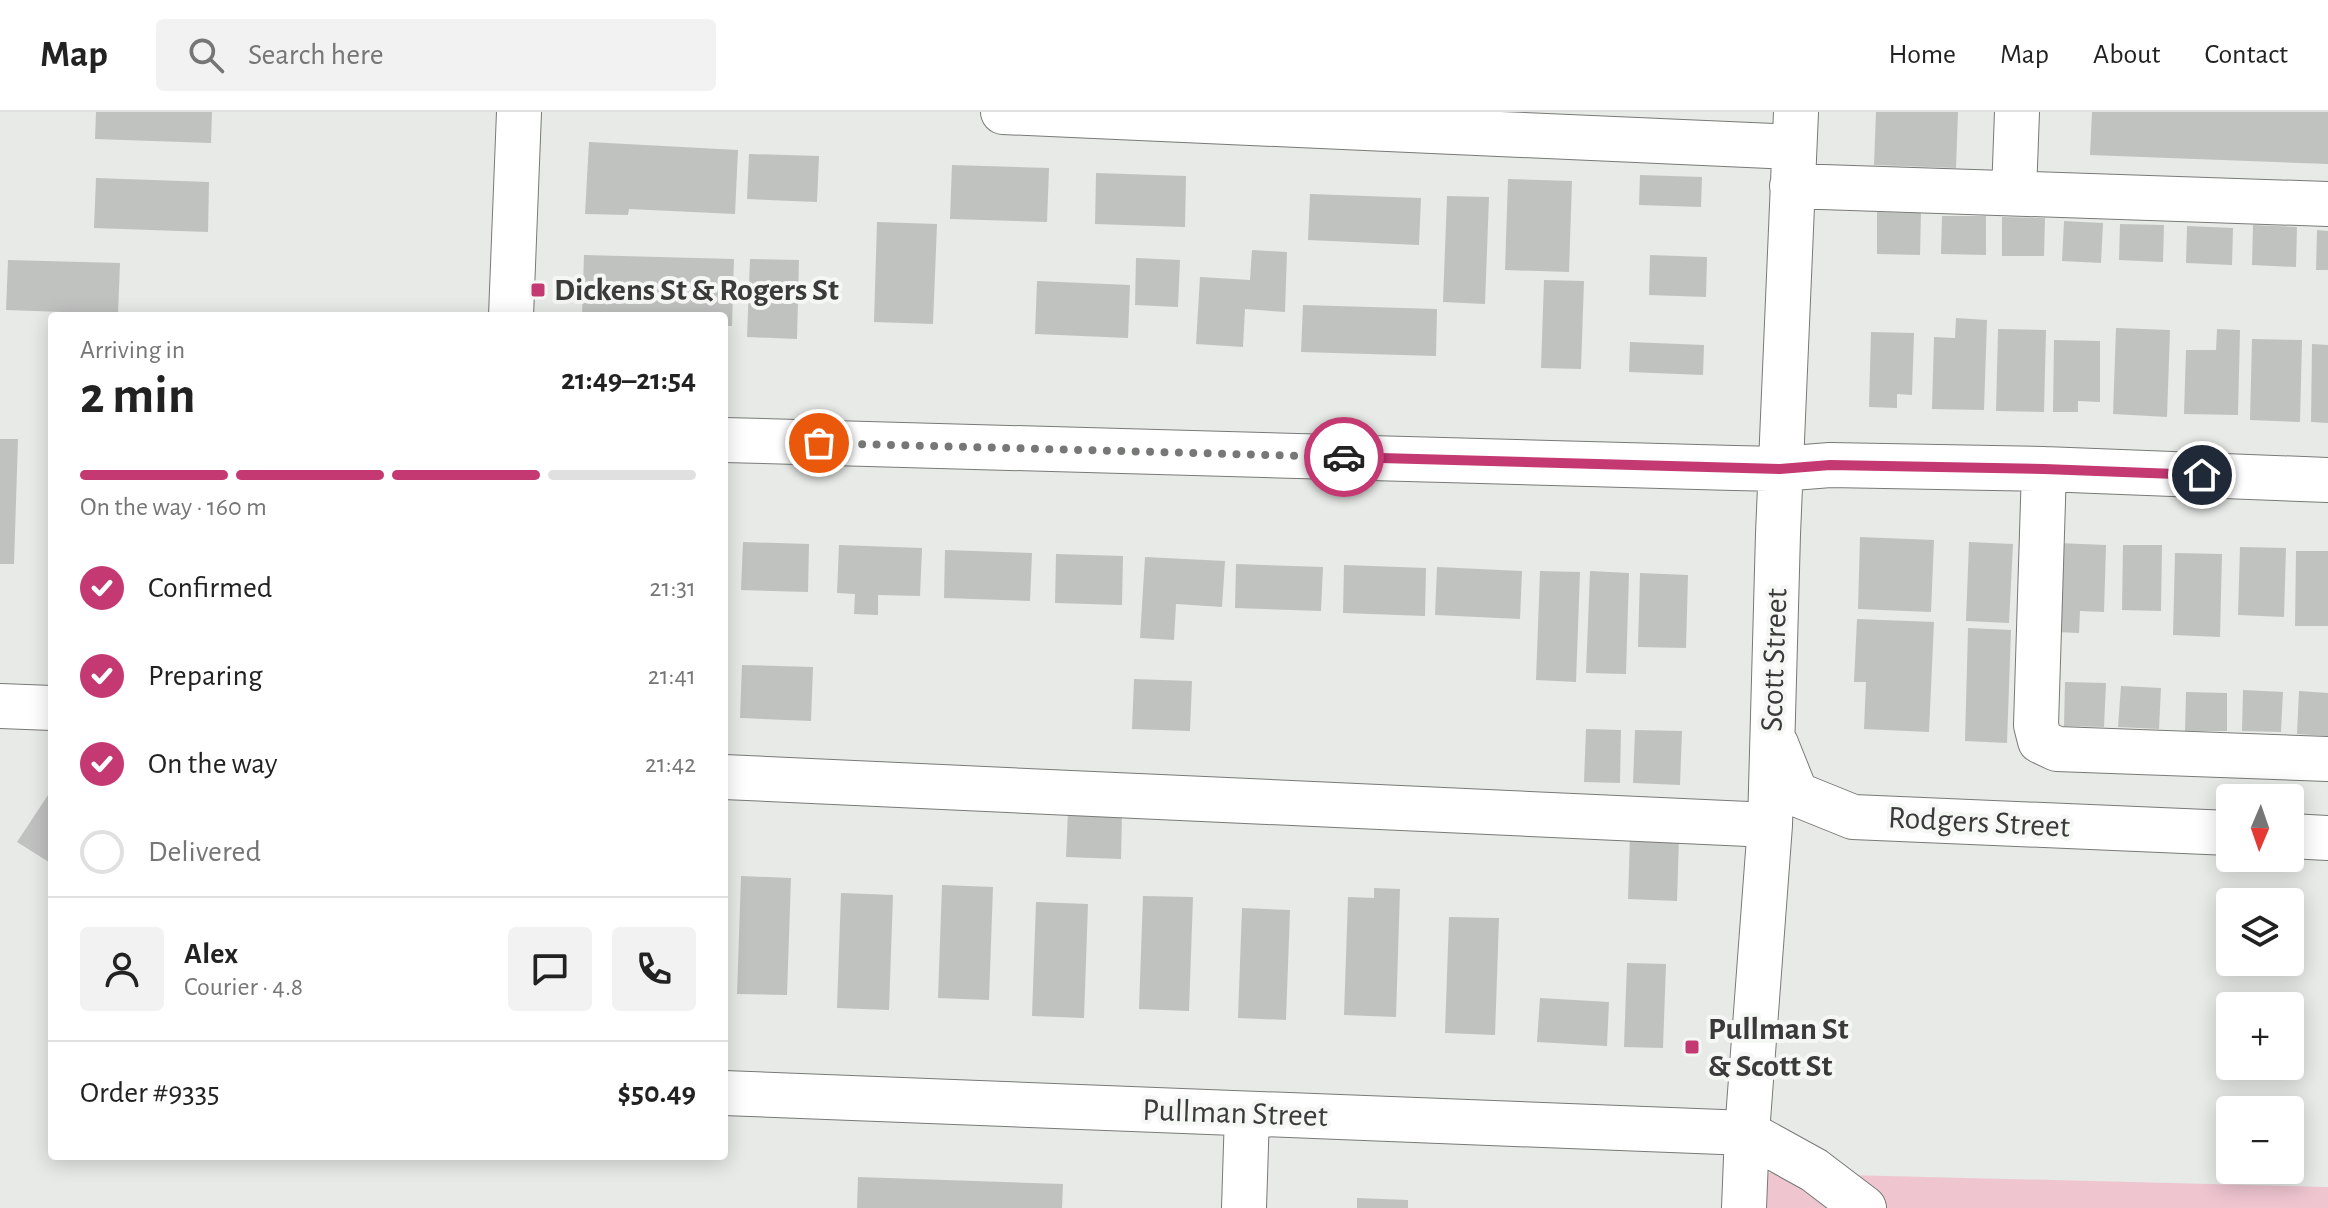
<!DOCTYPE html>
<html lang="en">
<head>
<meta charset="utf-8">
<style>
  body { margin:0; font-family:"Alegreya Sans",sans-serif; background:#f2f2f2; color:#222; height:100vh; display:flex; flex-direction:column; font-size:30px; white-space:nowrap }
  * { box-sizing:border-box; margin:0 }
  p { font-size:26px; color:#767676 }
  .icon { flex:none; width:44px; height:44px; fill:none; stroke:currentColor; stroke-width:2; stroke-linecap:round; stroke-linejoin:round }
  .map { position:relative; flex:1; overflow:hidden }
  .details { position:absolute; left:48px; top:200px; width:680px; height:848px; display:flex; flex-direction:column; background:#fff; border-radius:8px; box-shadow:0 4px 20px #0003 }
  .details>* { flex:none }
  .needle { width:52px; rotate:182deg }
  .fabs { position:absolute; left:2216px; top:672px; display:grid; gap:16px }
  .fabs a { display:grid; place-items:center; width:88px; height:88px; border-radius:8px; background:#fff; box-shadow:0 4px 20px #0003; font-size:40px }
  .pin { position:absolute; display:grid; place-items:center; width:68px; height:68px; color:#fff; margin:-34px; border:4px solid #fff; border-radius:50%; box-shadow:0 2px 8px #0007 }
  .courier { position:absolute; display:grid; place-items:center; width:80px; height:80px; margin:-40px; border:6px solid #c43972; border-radius:50%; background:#fff; color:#222; box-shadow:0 2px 10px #0007 }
  .headline em { font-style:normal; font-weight:600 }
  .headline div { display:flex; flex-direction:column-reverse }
  .headline { display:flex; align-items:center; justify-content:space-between; height:136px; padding:0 32px }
  h1 { font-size:52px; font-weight:600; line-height:60px }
  .bar { display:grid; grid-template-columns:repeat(4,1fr); gap:12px 8px; align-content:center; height:96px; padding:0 32px }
  .bar i { height:10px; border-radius:6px; background:#e0e0e0 }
  .bar .selected { background:#c43972 }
  .bar p { grid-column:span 4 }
  .line { display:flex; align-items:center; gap:20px; padding:0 32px; border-top:2px solid #e0e0e0 }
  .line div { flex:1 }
  .round { display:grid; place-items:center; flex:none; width:84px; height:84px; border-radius:8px; background:#f2f2f2 }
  ol { padding:0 32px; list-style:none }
  li { display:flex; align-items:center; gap:24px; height:88px }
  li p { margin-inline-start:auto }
  li .icon { padding:8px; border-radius:50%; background:#c43972; color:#fff; stroke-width:4 }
  li:last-child { color:#767676 }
  li i { width:44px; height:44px; border:4px solid #e0e0e0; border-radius:50% }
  header { display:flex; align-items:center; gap:48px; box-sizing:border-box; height:112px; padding:0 40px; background:#fff; border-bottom:2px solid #e0e0e0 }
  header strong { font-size:38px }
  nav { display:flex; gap:44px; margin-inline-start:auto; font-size:28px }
  .search { width:560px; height:72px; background:#f2f2f2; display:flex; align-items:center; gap:20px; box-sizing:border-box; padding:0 28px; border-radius:8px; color:#767676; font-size:30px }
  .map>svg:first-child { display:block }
  .green { fill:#efc5d0 }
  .building { fill:#c0c2c0 }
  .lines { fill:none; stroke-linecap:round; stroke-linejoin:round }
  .minor-casing { stroke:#787a77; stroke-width:46 }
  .minor { stroke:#fff; stroke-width:44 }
  .done { stroke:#767876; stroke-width:8; stroke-dasharray:0 14.4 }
  .route { stroke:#c43972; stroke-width:10 }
  .poi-dot { fill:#c43972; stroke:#f5f7f4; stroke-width:3 }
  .labels { text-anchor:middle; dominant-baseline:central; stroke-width:8; stroke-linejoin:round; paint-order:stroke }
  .poi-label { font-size:32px; font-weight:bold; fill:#393a39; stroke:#f5f7f4; text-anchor:start }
  .street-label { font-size:32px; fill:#393a39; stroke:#f5f7f4 }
</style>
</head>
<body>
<header>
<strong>Map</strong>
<div class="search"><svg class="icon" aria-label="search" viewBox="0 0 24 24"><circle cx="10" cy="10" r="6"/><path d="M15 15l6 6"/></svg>Search here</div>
<nav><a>Home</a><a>Map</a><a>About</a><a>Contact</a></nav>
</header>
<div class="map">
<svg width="2328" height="1096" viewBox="0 0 2328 1096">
  <rect width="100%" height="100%" fill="#e7eae7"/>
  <path class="green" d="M1767,1061L2328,1075V1096H1766Z"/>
  <path class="building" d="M96,0H212L211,31L95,27Z
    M1876,0H1958L1956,56L1874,53Z
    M2092,0H2328V52L2090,43Z
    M589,30L738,38L735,102L629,97L628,103L585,102Z
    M749,42L819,44L817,90L747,87Z
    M952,53L1049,56L1047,110L950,107Z
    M1096,61L1186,64L1185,115L1095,112Z
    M1640,63L1702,65L1701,95L1639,93Z
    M96,66L209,70L208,120L94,116Z
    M1508,67L1572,69L1569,160L1505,158Z
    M1310,82L1421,86L1419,133L1308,128Z
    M1447,84L1489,85L1485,192L1443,190Z
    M1877,100L1921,101L1920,143L1877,142Z
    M1942,104H1986V143L1941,142Z
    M2002,105L2045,106L2044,144H2002Z
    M2064,109L2103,111L2101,151L2062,149Z
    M877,110L937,112L933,212L874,210Z
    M2120,112L2164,113L2163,150L2119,148Z
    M2253,113L2297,115L2296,155L2252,153Z
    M2187,114L2233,116L2232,153L2186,151Z
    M2317,118L2328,119V158H2316Z
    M1252,138L1287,140L1285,200L1245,197L1243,235L1196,232L1200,165L1250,168Z
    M584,143L734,147L732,214H724V204H582Z
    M1650,143L1707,145L1706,185L1649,183Z
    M1136,146L1180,148L1178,195L1135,193Z
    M750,147L799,148L797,227L747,225Z
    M8,148L120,151L118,202L6,198Z
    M1544,168L1584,169L1581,257L1541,256Z
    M1037,169L1130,173L1128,226L1035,222Z
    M1303,193L1437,197L1436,244L1301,240Z
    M1956,206L1987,208L1984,298L1932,297L1934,225L1955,226Z
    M2116,216L2170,218L2167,305L2113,302Z
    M1998,217L2046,218L2044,300L1996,299Z
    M2217,217L2240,218L2238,303L2184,302L2186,238H2216Z
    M1871,220L1914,221L1912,283L1897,282V296L1869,295Z
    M2252,227L2302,228L2300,310L2250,308Z
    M2054,228L2100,229V290L2078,289V300H2053Z
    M1630,230L1704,233L1703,263L1629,260Z
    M2312,232L2328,233V311L2311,310Z
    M0,327H18L14,452H0Z
    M1860,425L1934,428L1931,500L1858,497Z
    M743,430L809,432L808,480L741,478Z
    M1969,430L2013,432L2009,511L1966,509Z
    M2058,431L2106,433L2104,500L2080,499L2079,521L2055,520Z
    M839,433L922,436L920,484L878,483V503L854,502L855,482L837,481Z
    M2123,433H2162L2161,499L2122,498Z
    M2240,435L2286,436L2284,505L2238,503Z
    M945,438L1032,441L1030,489L944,486Z
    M2296,439H2328V514H2295Z
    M2175,441L2222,442L2220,525L2173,523Z
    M1056,442L1123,444L1122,493L1055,491Z
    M1145,445L1225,449L1222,495L1176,492L1174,528L1140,526Z
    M1236,452L1323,455L1321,499L1235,496Z
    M1344,453L1426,456L1425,504L1343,501Z
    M1437,455L1522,459L1520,507L1435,503Z
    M1540,459L1580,460L1576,570L1536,568Z
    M1590,459L1629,461L1626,562L1586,561Z
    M1640,461L1688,463L1686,536L1638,535Z
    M1857,507L1934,510L1929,620L1864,617L1866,570H1854Z
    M1968,516L2011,518L2007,631L1965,629Z
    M742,553L813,555L811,609L740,606Z
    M1134,567L1192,569L1190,619L1132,617Z
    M2065,570L2106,571L2104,615L2064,614Z
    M2121,574L2161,576L2159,617L2118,615Z
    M2243,578L2283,580L2281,620L2242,619Z
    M2299,579L2328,581V624L2297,622Z
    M2186,580L2227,581V619H2185Z
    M1586,617L1621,618L1620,671L1584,670Z
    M1635,618L1682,619L1680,673L1633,671Z
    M52,677V752L17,730Z
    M1068,699L1122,700L1121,747L1066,745Z
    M1630,724L1679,725L1677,789L1628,787Z
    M741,764L791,766L787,883L737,882Z
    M942,773L993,775L989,888L938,886Z
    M1374,776L1400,777L1396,905L1344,903L1348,785L1374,786Z
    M841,781L893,783L889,898L837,896Z
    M1143,784L1193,785L1189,899L1139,897Z
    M1036,790L1088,792L1084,906L1032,904Z
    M1242,796L1290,798L1286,908L1238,906Z
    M1449,805L1499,806L1495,923L1445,921Z
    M1627,851L1666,852L1663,936L1624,935Z
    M1540,886L1609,890L1607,934L1537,930Z
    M858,1065L1063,1072L1062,1096H857Z
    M1357,1086L1408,1088V1096H1357Z"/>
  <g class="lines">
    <defs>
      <path id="minor" d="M1003,0L1794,35
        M1792,74L2328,92
        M2014,81L2017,0
        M511,204L519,0
        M724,328L1734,356L1780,357L1830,353L2044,357L2328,368
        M2044,357L2036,613L2040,629L2057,637L2328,647
        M0,594L52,596
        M1776,632L1796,682L1853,705L2230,721
        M724,665L1770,713
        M2290,724L2328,726
        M724,981L1747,1021L1814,1058L1864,1096
        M1244,1096L1247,1002
        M1744,1096L1747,1021L1770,713L1778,422L1796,0"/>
    </defs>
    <use href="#minor" class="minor-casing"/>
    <use href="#minor" class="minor"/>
  </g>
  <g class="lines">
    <path class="done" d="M819,331L1344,345"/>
    <path class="route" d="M1344,345L1780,357L1830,353L2044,357L2202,363"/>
  </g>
  <g class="poi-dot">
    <rect x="530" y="170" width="16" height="16" rx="4"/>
    <rect x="1684" y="927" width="16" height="16" rx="4"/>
  </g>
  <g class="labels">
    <g class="poi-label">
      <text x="554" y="178">Dickens St &amp; Rogers St</text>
      <text x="1708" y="917">Pullman St<tspan x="1708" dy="37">&amp; Scott St</tspan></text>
    </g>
    <g class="street-label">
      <text transform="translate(1774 548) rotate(-88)">Scott Street</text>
      <text transform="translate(1979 710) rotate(3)">Rodgers Street</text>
      <text transform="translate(1235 1001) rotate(2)">Pullman Street</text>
    </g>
  </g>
</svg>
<div class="fabs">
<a><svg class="needle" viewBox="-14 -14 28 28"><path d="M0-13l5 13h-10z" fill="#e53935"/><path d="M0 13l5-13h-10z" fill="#767676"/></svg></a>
<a><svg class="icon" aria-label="layers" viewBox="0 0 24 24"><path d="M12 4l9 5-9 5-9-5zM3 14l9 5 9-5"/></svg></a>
<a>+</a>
<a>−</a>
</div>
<div class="pin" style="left:819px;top:331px;background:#ea580c"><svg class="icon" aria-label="bag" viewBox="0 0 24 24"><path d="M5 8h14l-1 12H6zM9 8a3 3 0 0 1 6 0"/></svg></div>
<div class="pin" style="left:2202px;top:363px;background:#1f2937"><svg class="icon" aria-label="home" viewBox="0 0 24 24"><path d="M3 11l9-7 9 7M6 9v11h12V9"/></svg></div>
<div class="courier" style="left:1344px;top:345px"><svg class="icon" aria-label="car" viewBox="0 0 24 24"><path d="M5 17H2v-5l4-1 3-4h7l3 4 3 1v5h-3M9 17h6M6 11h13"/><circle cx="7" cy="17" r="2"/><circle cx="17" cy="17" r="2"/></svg></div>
<section class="details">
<div class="headline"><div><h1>2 min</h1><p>Arriving in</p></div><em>21:49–21:54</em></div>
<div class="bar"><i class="selected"></i><i class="selected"></i><i class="selected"></i><i></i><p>On the way · 160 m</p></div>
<ol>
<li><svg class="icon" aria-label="check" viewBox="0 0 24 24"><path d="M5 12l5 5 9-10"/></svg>Confirmed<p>21:31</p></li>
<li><svg class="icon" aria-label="check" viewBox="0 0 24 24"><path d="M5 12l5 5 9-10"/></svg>Preparing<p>21:41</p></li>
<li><svg class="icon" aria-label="check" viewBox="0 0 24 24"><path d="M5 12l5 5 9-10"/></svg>On the way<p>21:42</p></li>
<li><i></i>Delivered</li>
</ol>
<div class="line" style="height:144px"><a class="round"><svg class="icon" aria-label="person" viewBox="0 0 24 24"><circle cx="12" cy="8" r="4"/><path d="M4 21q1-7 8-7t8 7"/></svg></a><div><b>Alex</b><p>Courier · 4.8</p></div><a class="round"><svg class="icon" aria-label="chat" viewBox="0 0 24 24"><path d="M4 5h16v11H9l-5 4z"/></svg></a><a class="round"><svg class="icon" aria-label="phone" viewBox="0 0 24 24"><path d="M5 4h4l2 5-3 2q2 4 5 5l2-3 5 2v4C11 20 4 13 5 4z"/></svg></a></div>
<div class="line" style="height:104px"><div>Order #9335</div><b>$50.49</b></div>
</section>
</div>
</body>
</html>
